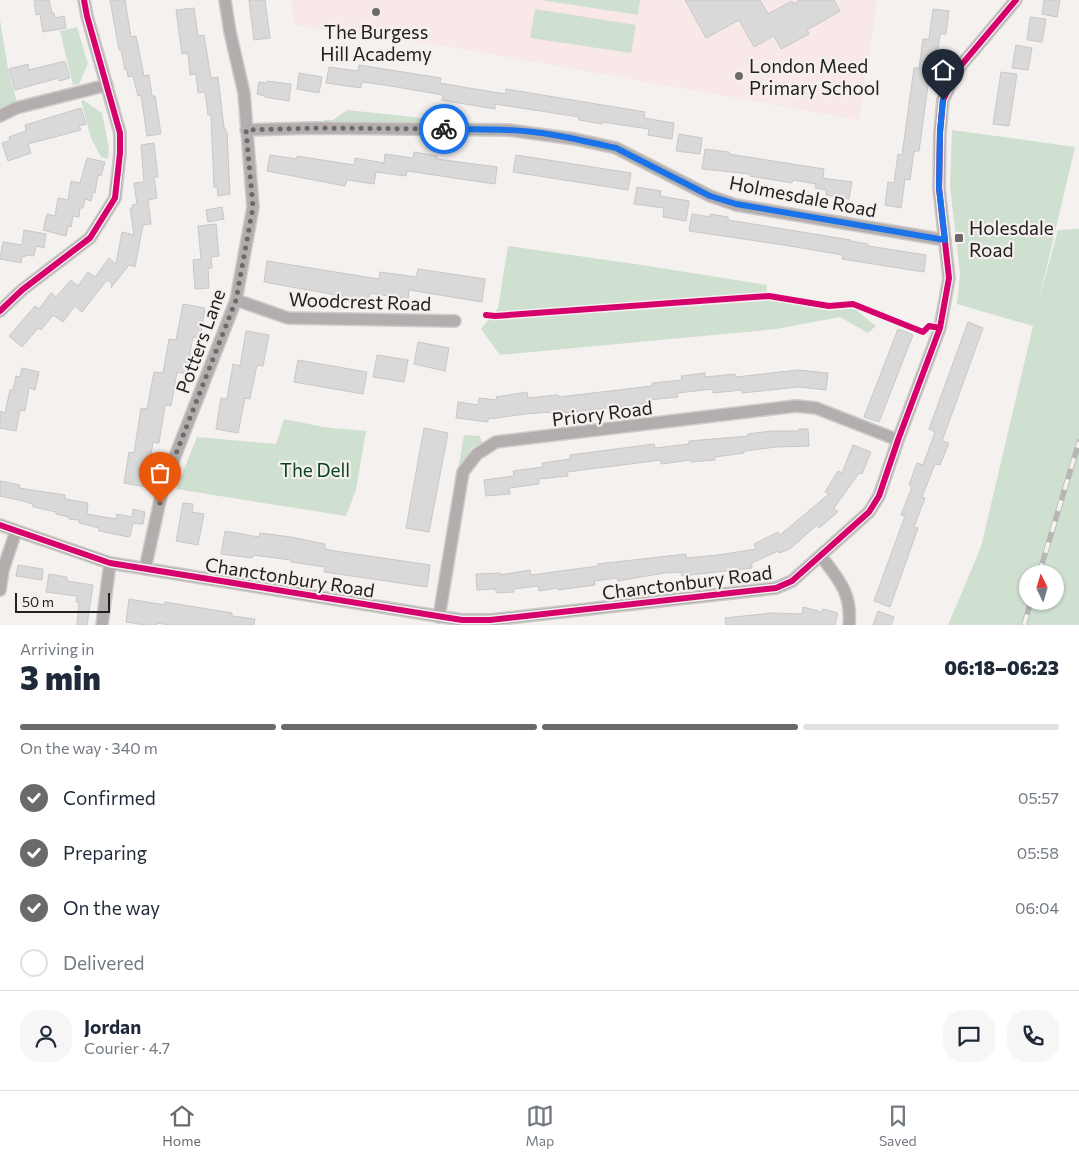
<!DOCTYPE html>
<html lang="en">
<head>
<meta charset="utf-8">
<style>
  body { margin:0; font-family:Commissioner,sans-serif; background:#f6f6f7; color:#1f2937; height:100vh; display:flex; flex-direction:column; font-size:19px; white-space:nowrap }
  * { box-sizing:border-box; margin:0 }
  p { font-size:16px; color:#747a83 }
  .icon { flex:none; width:28px; height:28px; fill:none; stroke:currentColor; stroke-width:2; stroke-linecap:round; stroke-linejoin:round }
  .map { position:relative; height:625px; overflow:hidden }
  .side { display:flex; flex-direction:column; background:#fff; flex:1 }
  .side>* { flex:none }
  .needle { width:32px; rotate:355deg }
  .fabs { position:absolute; left:1019px; top:565px; display:grid; gap:10px }
  .fabs a { display:grid; place-items:center; width:45px; height:45px; border-radius:50%; background:#fff; box-shadow:0 1px 4px #0004; font-size:25px }
  .scale { position:absolute; left:15px; bottom:12px; width:95px; box-sizing:border-box; padding-left:5px; border:2px solid #232120; border-top:0; font-size:14px; line-height:18px; white-space:nowrap; color:#232120; -webkit-text-stroke:4px #f5f0ee; paint-order:stroke }
  .pin { position:absolute; display:grid; place-items:center; width:42px; height:42px; color:#fff; margin:-51px -21px; border-radius:50% 50% 50% 0; rotate:-45deg; box-shadow:0 0 5px #0007 }
  .pin .icon { rotate:45deg }
  .courier { position:absolute; display:grid; place-items:center; width:50px; height:50px; margin:-25px; border:4px solid #1a73e8; border-radius:50%; background:#fff; color:#222; box-shadow:0 1px 6px #0007 }
  .headline em { font-style:normal; font-weight:800 }
  .headline div { display:flex; flex-direction:column-reverse }
  .headline { display:flex; align-items:center; justify-content:space-between; height:85px; padding:0 20px }
  h1 { font-size:32px; font-weight:800; line-height:38px }
  .bar { display:grid; grid-template-columns:repeat(4,1fr); gap:8px 5px; align-content:center; height:60px; padding:0 20px }
  .bar i { height:6px; border-radius:4px; background:#e0e1e3 }
  .bar .on { background:#6c6a68 }
  .bar p { grid-column:span 4 }
  .line { display:flex; align-items:center; gap:12px; padding:0 20px; border-top:1px solid #e0e1e3 }
  .line div { flex:1 }
  .round { display:grid; place-items:center; flex:none; width:52px; height:52px; border-radius:20px; background:#f6f6f7 }
  ol { padding:0 20px; list-style:none }
  li { display:flex; align-items:center; gap:15px; height:55px }
  li p { margin-inline-start:auto }
  li .icon { padding:5px; border-radius:50%; background:#6c6a68; color:#fff; stroke-width:4 }
  li:last-child { color:#747a83 }
  li i { width:28px; height:28px; border:2px solid #e0e1e3; border-radius:50% }
  .tab-bar { display:flex; justify-content:space-around; align-items:center; height:70px; border-top:1px solid #e0e1e3; background:#fff; font-size:14px; color:#747a83 }
  .tab-bar a { display:grid; justify-items:center; gap:2px }
  .tab-bar .on { color:#6c6a68 }
  .map>svg:first-child { display:block }
  .education { fill:#f8e8e7 }
  .green { fill:#cfdfd0; fill-rule:evenodd }
  .building { fill:#dad9d9; stroke:#c9c7c7 }
  .lines { fill:none; stroke-linecap:round; stroke-linejoin:round }
  .minor-casing { stroke:#cecccb; stroke-width:14 }
  .minor { stroke:#b4adae; stroke-width:11 }
  .rail-casing { stroke:#b8b6b4; stroke-width:5.5 }
  .rail { stroke:#f5f0ee; stroke-width:4; stroke-dasharray:11; stroke-linecap:butt }
  .cycleway-casing { stroke:#f5f0ee; stroke-width:9 }
  .cycleway { stroke:#d6006c; stroke-width:6 }
  .done { stroke:#6c6a68; stroke-width:5; stroke-dasharray:0 9 }
  .route { stroke:#1a73e8; stroke-width:6 }
  .poi-dot { fill:#6c6a68; stroke:#f5f0ee; stroke-width:2 }
  .labels { text-anchor:middle; dominant-baseline:central; stroke-width:4.5; stroke-linejoin:round; paint-order:stroke }
  .poi-label { font-size:19px; fill:#232120; stroke:#f5f0ee; text-anchor:start }
  .street-label { font-size:19px; fill:#232120; stroke:#f5f0ee }
  .park-label { font-size:19px; fill:#084520; stroke:#f5f0ee }
</style>
</head>
<body>
<div class="map">
<svg width="1079" height="625" viewBox="0 0 1079 625">
  <rect width="100%" height="100%" fill="#f4f1ef"/>
  <path class="education" d="M291,0H877L859,120L451,47L294,25Z"/>
  <path class="green" d="M541,0H640L638,15Z
    M535,9L636,25L631,53L530,38Z
    M0,20L8,69L17,102L0,109Z
    M77,27L88,64L79,84L73,85L60,31Z
    M83,100L102,113L109,148L108,159L101,157L91,138L81,101Z
    M347,110L432,119V123H324V120H333Z
    M952,130L1075,147L1039,300L1058,230L1079,229V625H948L981,547L1033,326L957,304L960,273L950,186ZM1028,574H1055V601H1028Z
    M508,246L642,265L767,285L766,299L828,309H855L876,326L868,333L840,317L776,329L500,355L481,329L498,308Z
    M284,419L323,427L366,431L356,490L346,516L176,489L197,437L276,444Z
    M464,435L480,436L482,443L472,448L458,470Z"/>
  <path class="building" d="M34,0H49L52,13H54L55,18L64,16L66,28L43,32L40,14L36,15Z
    M110,0H125L131,37L136,36L144,76L149,75L152,96H155L161,134L147,136L141,95L138,96L133,76L128,77L127,70H125L121,50H119Z
    M249,0H265L270,38L254,40Z
    M685,0H760L768,14L792,1L793,4L800,0H834L840,11L807,30L809,34L781,49L774,36L754,47L739,20L706,38Z
    M1044,0H1060L1057,17L1042,14Z
    M194,8L198,36L204,35L211,78L218,77L224,128H225L226,132H227L230,194L218,196L217,187H214L211,115H208L205,92L198,93L196,74L190,75L188,53L182,54L176,10Z
    M933,9L949,11L946,34H940L936,64L931,63L919,151H914L910,180L905,179L901,208L885,205L888,182L894,183L898,154L902,155L914,68H919L923,39H929Z
    M1030,17L1046,19L1042,42L1027,40Z
    M1016,45L1032,48L1028,70L1012,68Z
    M65,61L70,78L59,81V78L15,90L9,69L28,64L29,70Z
    M359,65L441,78L440,83L469,88L506,94V89L645,112L644,118L674,123L672,139L648,135L649,129L602,122V124L579,120V117L495,104V109L459,103L442,100L443,95L385,85L362,82L361,88L326,83L329,67L358,71Z
    M1001,72L1017,74L1009,126L993,124Z
    M299,73L322,77L319,93L297,89Z
    M267,81L291,84L289,101L265,97V96L257,94L259,82L266,83Z
    M81,108L86,124L79,126L81,130L28,144L31,153L8,161L2,143L10,140L9,137L26,131L25,125Z
    M679,134L702,138L700,154L676,151Z
    M154,143L158,177H154L157,198L148,200L151,224L143,225L135,267L129,265L111,288L112,283L107,280L82,312L75,306L63,322L53,315L41,330L38,328L22,347L9,336L35,306L39,309L51,293L56,297L71,280L78,286L88,272L95,277L109,258L116,264L122,232L134,235L130,208H133L132,205L137,204L134,183L144,182L141,145Z
    M705,149L729,152V154L824,169L823,178L852,182L849,199L826,195V190L815,188L816,184L793,180L792,183L750,176V174L702,169Z
    M414,152L437,156V159L497,167L495,184L407,171L406,176L376,172L374,184L347,180L345,186L267,171L270,155L297,159V156L354,165L355,158L384,163L385,154L413,158Z
    M516,155L631,173L628,190L513,172Z
    M87,158L105,162L101,176L98,175L95,193L93,192L91,201L85,199L83,208H80L79,217L73,216L71,227L68,226L66,236L43,230L47,214L55,216L58,198L68,200L71,181L80,183Z
    M637,187L661,191L660,196L689,201L686,221L663,217L664,208L634,204Z
    M222,207L224,219L208,222L206,210Z
    M692,214L710,217V214L728,217V220L851,240V241L868,244V246L926,255L924,272L842,259L843,255L784,245L689,231Z
    M216,224L219,256L211,257L212,268H208L209,288L195,289L193,260L201,259L198,226Z
    M24,230L46,234L44,248L36,246L34,256L26,255L25,257L22,256L21,263L0,259L3,242L22,245Z
    M267,261L379,279L380,272L416,277L418,269L485,279L482,302L409,290L408,299L370,293L369,301L264,282Z
    M183,304L205,308L200,339L193,337L186,374L177,372L171,406L165,405L159,443L153,442L146,487L124,483L129,452L134,453L141,408L147,409L154,372L163,373L169,339L176,340Z
    M968,322L983,328L942,441L949,443L940,465L935,464L922,497L925,498L914,527L918,528L890,607L874,601L905,516L901,515L912,487L909,485L917,463L923,465L935,432L929,429Z
    M898,329L913,335L879,422L864,417Z
    M246,331L269,335L263,366L257,365L250,399L245,398L238,433L216,429L221,398L227,399L233,364L240,366Z
    M418,342L449,348L445,371L414,364Z
    M377,355L408,360L404,382L373,377Z
    M298,360L367,372L363,394L294,382Z
    M22,368L39,372L35,390L29,388L25,411L20,410L16,431L0,428V411L5,413L10,390H13L16,376L20,377Z
    M798,370L828,373L826,390L799,387L742,393V390L713,393V389L677,393L678,397L648,400L649,403L565,413V411L526,414L488,419V422L456,418L458,402L478,405L479,398L497,400L496,397L527,392L528,398L558,395L559,397L652,386V383L682,380L681,376L705,373V377L735,374L736,377Z
    M424,428L448,433L429,532L406,528Z
    M799,429H808L809,446L776,447L744,451V453L715,457V460L691,462V460L661,464V460L567,472L568,476L539,479V484L509,488L510,494L486,496L484,480L514,476L513,471L543,467L542,463L570,459V455L654,444L655,448L689,444V441L748,436V434L771,431H799Z
    M853,445L871,452L862,474L859,473L834,508L838,512L819,528L817,525L790,549L779,553L778,551L752,563V568L682,576L681,572L664,573L618,581L617,578L594,581L595,585L558,590L557,588L539,591L538,586L514,589V592L496,593V589L477,590L476,574L500,573V575L530,570L531,575L598,566V564L686,554V558L718,555L756,549L754,544L778,532L780,535L829,494L825,492L838,471L842,473Z
    M0,481L20,485L19,488L65,495V499L88,503L87,514L116,519L117,514L132,517L133,509L145,512L143,524L133,523L130,536L129,537L99,531V528L79,523V520L69,519V517L56,514V512L33,507V504L23,501L0,496Z
    M183,503L193,504L192,512L204,514L198,545L176,541Z
    M225,531L259,537L260,533L291,537L325,544V549L335,551L430,565L427,587L324,572L325,567L291,562V560L253,555L252,558L221,554Z
    M18,565L43,569L42,580L16,576Z
    M49,574L67,577V581L93,585L87,625H77L79,603L76,602L77,596L46,592Z
    M129,599L165,605V602L232,613V616L255,619L254,625H169L157,623V625H145L126,622Z
    M803,607L822,612L823,609L838,613L835,625H726L725,618L772,613L802,614Z
    M878,611L894,617L891,625H873Z"/>
  <g class="lines">
    <defs>
      <path id="minor" d="M0,116L16,108L107,85
        M246,130L314,128L508,130L575,139L616,148L710,196L736,205L945,240
        M236,300L288,318L455,321
        M0,311L22,290L90,238L115,198L120,153V133L87,16L84,0
        M0,525L110,563L462,620H490L776,588L792,581L869,512L879,496L898,440L940,328L949,278L939,188L940,132L943,100L958,69L1016,0
        M821,556C839,580 852,593 849,625
        M145,569L163,487L236,300L253,207L244,93L230,32L225,0
        M0,590L3,570L16,531
        M439,617L463,472L477,454L496,442L796,406L816,408L898,440
        M102,625L110,563"/>
    </defs>
    <use href="#minor" class="minor-casing"/>
    <use href="#minor" class="minor"/>
    <defs>
      <path id="rail" d="M1039,574L1079,442
        M1024,625L1031,601"/>
    </defs>
    <use href="#rail" class="rail-casing"/>
    <use href="#rail" class="rail"/>
    <defs>
      <path id="cycleway" d="M0,311L22,290L90,238L115,198L120,153V133L87,16L84,0
        M486,315L495,316L769,296L829,306L853,304L923,332L929,326L940,328
        M0,525L110,563L462,620H490L776,588L792,581L869,512L879,496L898,440L940,328L949,278L939,188L940,132L943,100L958,69L1016,0"/>
    </defs>
    <use href="#cycleway" class="cycleway-casing"/>
    <use href="#cycleway" class="cycleway"/>
  </g>
  <g class="lines">
    <path class="done" d="M160,503L163,487L236,300L253,207L246,130L314,128L444,129"/>
    <path class="route" d="M444,129C465,129 485,129 506,130C543,131 580,140 616,148L710,196L736,204L945,240L939,188L940,132L943,100"/>
  </g>
  <g class="poi-dot">
    <circle cx="376" cy="12" r="5"/>
    <circle cx="739" cy="76" r="5"/>
    <rect x="954" y="233" width="10" height="10" rx="2.5"/>
  </g>
  <g class="labels">
    <g class="poi-label">
      <text x="376" y="31" text-anchor="middle">The Burgess<tspan x="376" dy="22">Hill Academy</tspan></text>
      <text x="749" y="65">London Meed<tspan x="749" dy="22">Primary School</tspan></text>
      <text x="969" y="227">Holesdale<tspan x="969" dy="22">Road</tspan></text>
    </g>
    <g class="street-label">
      <text transform="translate(803 196) rotate(11)">Holmesdale Road</text>
      <text transform="translate(360 301) rotate(2)">Woodcrest Road</text>
      <text transform="translate(200 341) rotate(-70)">Potters Lane</text>
      <text transform="translate(602 413) rotate(-7)">Priory Road</text>
      <text transform="translate(290 577) rotate(9)">Chanctonbury Road</text>
      <text transform="translate(687 582) rotate(-7)">Chanctonbury Road</text>
    </g>
    <g class="park-label">
      <text x="315" y="469">The Dell</text>
    </g>
  </g>
</svg>
<div class="fabs">
<a><svg class="needle" viewBox="-14 -14 28 28"><path d="M0-13l5 13h-10z" fill="#e53935"/><path d="M0 13l5-13h-10z" fill="#747a83"/></svg></a>
</div>
<div class="scale">50 m</div>
<div class="pin" style="left:160px;top:503px;background:#ea580c"><svg class="icon" aria-label="bag" viewBox="0 0 24 24"><path d="M5 8h14l-1 12H6zM9 8a3 3 0 0 1 6 0"/></svg></div>
<div class="pin" style="left:943px;top:100px;background:#1f2937"><svg class="icon" aria-label="home" viewBox="0 0 24 24"><path d="M3 11l9-7 9 7M6 9v11h12V9"/></svg></div>
<div class="courier" style="left:444px;top:129px"><svg class="icon" aria-label="bike" viewBox="0 0 24 24"><circle cx="6" cy="16" r="4"/><circle cx="18" cy="16" r="4"/><path d="M6 16l4-8h5l3 8M10 8l3 8H6M13 5h3"/></svg></div>
</div>
<section class="side">
<div class="headline"><div><h1>3 min</h1><p>Arriving in</p></div><em>06:18–06:23</em></div>
<div class="bar"><i class="on"></i><i class="on"></i><i class="on"></i><i></i><p>On the way · 340 m</p></div>
<ol>
<li><svg class="icon" aria-label="check" viewBox="0 0 24 24"><path d="M5 12l5 5 9-10"/></svg>Confirmed<p>05:57</p></li>
<li><svg class="icon" aria-label="check" viewBox="0 0 24 24"><path d="M5 12l5 5 9-10"/></svg>Preparing<p>05:58</p></li>
<li><svg class="icon" aria-label="check" viewBox="0 0 24 24"><path d="M5 12l5 5 9-10"/></svg>On the way<p>06:04</p></li>
<li><i></i>Delivered</li>
</ol>
<div class="line" style="height:90px"><a class="round"><svg class="icon" aria-label="person" viewBox="0 0 24 24"><circle cx="12" cy="8" r="4"/><path d="M4 21q1-7 8-7t8 7"/></svg></a><div><b>Jordan</b><p>Courier · 4.7</p></div><a class="round"><svg class="icon" aria-label="chat" viewBox="0 0 24 24"><path d="M4 5h16v11H9l-5 4z"/></svg></a><a class="round"><svg class="icon" aria-label="phone" viewBox="0 0 24 24"><path d="M5 4h4l2 5-3 2q2 4 5 5l2-3 5 2v4C11 20 4 13 5 4z"/></svg></a></div>
</section>
<nav class="tab-bar">
<a class="on"><svg class="icon" aria-label="home" viewBox="0 0 24 24"><path d="M3 11l9-7 9 7M6 9v11h12V9"/></svg>Home</a>
<a><svg class="icon" aria-label="map" viewBox="0 0 24 24"><path d="M3 6l6-2 6 2 6-2v14l-6 2-6-2-6 2zM9 4v14M15 6v14"/></svg>Map</a>
<a><svg class="icon" aria-label="saved" viewBox="0 0 24 24"><path d="M7 4h10v16l-5-4-5 4z"/></svg>Saved</a>
</nav>
</body>
</html>
